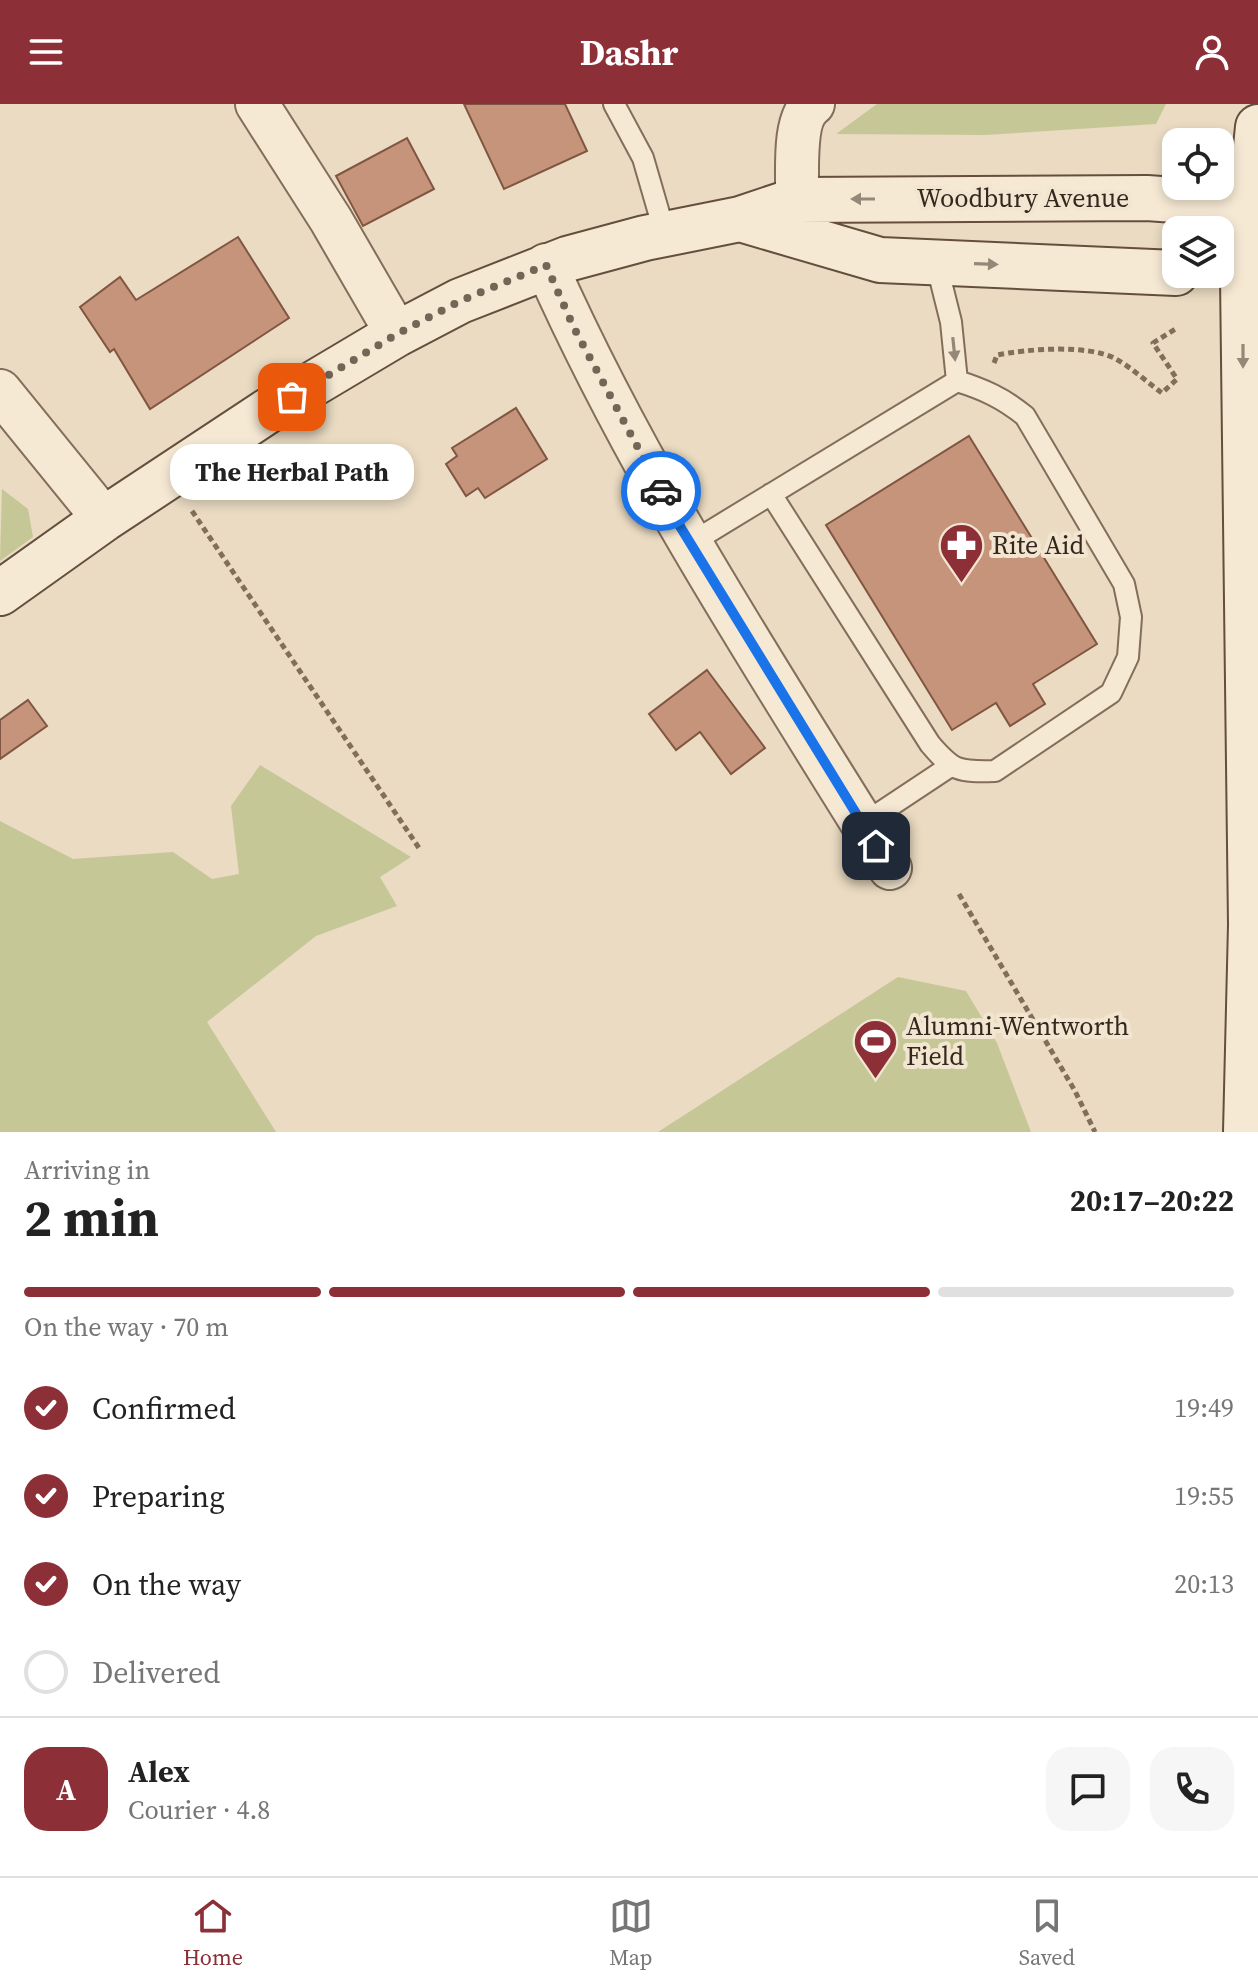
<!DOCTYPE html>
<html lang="en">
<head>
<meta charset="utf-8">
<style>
  body { margin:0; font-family:"Source Serif 4",serif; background:#f6f6f6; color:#222; height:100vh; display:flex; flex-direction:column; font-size:30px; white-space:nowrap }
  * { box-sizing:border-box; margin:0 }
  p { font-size:26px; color:#767676 }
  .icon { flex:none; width:44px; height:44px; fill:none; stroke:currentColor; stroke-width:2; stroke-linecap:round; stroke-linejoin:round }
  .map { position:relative; height:1028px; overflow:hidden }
  .side { display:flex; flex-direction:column; background:#fff; flex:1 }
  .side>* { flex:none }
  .buttons { position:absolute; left:1162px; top:24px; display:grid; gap:16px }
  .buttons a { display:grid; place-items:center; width:72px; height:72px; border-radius:16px; background:#fff; box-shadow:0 4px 12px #0003; font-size:40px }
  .pin { position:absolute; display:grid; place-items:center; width:68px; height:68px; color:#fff; margin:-34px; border-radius:16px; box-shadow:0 4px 12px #0006 }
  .courier { position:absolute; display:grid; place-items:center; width:80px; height:80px; margin:-40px; border:6px solid #1a73e8; border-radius:50%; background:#fff; color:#222; box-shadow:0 2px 10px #0007 }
  .bubble { position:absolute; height:56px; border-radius:24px; background:#fff; box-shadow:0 4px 12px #0003; font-size:26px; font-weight:700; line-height:56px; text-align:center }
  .head em { font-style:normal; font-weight:700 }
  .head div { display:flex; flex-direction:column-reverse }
  .head { display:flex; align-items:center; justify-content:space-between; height:136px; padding:0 24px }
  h1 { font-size:52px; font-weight:700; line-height:60px }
  .bar { display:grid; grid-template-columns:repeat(4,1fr); gap:12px 8px; align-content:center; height:96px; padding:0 24px }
  .bar i { height:10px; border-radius:6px; background:#e0e0e0 }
  .bar .on { background:#8d2f37 }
  .bar p { grid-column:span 4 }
  .line { display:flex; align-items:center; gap:20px; padding:0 24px; border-top:2px solid #e0e0e0 }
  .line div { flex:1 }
  .round { display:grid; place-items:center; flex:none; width:84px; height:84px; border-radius:24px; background:#f6f6f6 }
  ol { padding:0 24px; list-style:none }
  li { display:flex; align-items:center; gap:24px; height:88px }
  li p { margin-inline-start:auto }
  li .icon { padding:8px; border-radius:50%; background:#8d2f37; color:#fff; stroke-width:4 }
  li:last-child { color:#767676 }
  li i { width:44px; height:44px; border:4px solid #e0e0e0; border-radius:50% }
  header { display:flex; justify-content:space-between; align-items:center; height:104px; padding:0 24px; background:#8d2f37; color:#fff; font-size:36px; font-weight:700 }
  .tab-bar { display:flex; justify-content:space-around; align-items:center; height:112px; border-top:2px solid #e0e0e0; background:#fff; font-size:22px; color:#767676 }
  .tab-bar a { display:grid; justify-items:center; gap:4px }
  .tab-bar .on { color:#8d2f37 }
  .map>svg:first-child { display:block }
  .green { fill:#c5c797 }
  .building { fill:#c6947a; stroke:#805642; stroke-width:2 }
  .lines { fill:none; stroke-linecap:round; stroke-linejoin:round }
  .lane-casing { stroke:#836d5b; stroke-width:24 }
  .street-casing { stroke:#836d5b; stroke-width:46 }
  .secondary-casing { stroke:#644e3e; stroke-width:48 }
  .path { stroke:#836d5b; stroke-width:5; stroke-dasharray:6 4; stroke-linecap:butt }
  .lane { stroke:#f6e9d4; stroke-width:20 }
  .street { stroke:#f6e9d4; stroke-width:42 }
  .secondary { stroke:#f6e9d4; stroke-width:44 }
  .oneway { fill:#958879 }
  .done { stroke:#746657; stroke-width:8; stroke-dasharray:0 14.4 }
  .route { stroke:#1a73e8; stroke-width:10 }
  .labels { text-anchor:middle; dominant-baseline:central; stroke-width:8; stroke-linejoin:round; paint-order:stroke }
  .street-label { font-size:26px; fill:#34271e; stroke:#f2e6d1 }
  .poi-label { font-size:26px; fill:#34271e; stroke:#f2e6d1; text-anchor:start }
</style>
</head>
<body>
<header><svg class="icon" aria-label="menu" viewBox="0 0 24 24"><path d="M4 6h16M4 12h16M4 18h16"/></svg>Dashr<svg class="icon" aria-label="person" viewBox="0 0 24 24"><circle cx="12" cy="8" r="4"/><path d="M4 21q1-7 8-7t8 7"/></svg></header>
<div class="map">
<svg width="1258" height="1028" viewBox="0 0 1258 1028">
  <rect width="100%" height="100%" fill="#eadbc2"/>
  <path class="green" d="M877,0H1166L1156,20L985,31L836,30Z
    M2,385L28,405L33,433L0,457Z
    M260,661L411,753L380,773L397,802L316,832L207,918L276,1028H0V717L73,755L173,748L212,775L239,770L231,702Z
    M898,873L966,887L997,939L1031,1028H658Z"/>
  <path class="building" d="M464,0H565L587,47L504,85Z
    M407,34L434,85L363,122L336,72Z
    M238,133L289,214L150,305L114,245L110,248L80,203L120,173L136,196Z
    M516,304L547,355L485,394L478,384L466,392L446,360L457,352L452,344Z
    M969,332L1097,540L1033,580L1045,600L1010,622L996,599L952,626L826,421Z
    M707,566L765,644L731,670L700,628L676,646L649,610Z
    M28,596L47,622L0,655V616Z"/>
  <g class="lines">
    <defs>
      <path id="lane" d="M614,0L643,54L665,130
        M936,158L951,218L957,277
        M691,439L727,417L957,277C983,285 1003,294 1025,312L1124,480L1131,513L1128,553L1111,589L995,667C958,668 953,667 930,640L771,390
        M863,720L949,663"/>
      <path id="street" d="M257,0L331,116L397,230
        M797,96C798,71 792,15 813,0
        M546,161C640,373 769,568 890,764
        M0,287L104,415"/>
      <path id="secondary" d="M740,115L880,156L1176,169
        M0,489L104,415L266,308L397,230L460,197L567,155L645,134L740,115L797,96L1147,94L1258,102
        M1246,1028L1251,821L1243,174L1258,23"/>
    </defs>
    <use href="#lane" class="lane-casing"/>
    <use href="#street" class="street-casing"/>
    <use href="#secondary" class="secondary-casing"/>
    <path class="path" d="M994,259L997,251C1027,245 1089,240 1116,255C1132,264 1147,278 1162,289L1177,275L1153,239L1177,224
      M192,407L421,747
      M959,790L1075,987L1095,1028"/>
    <use href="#lane" class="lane"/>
    <use href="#street" class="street"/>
    <use href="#secondary" class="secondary"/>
  </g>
  <defs><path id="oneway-solid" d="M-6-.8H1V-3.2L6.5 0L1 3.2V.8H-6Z" transform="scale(2)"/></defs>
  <g class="oneway">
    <use href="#oneway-solid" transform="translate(863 95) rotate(180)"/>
    <use href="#oneway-solid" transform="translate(986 160) rotate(2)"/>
    <use href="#oneway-solid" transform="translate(954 245) rotate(84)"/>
    <use href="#oneway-solid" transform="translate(1243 252) rotate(90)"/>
  </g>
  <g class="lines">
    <path class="done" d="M292,293L397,230L460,197L546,161L574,224L661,387"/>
    <path class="route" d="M661,387L681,424L876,742"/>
  </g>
  <defs>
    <symbol id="pharmacy-pin" viewBox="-11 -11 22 30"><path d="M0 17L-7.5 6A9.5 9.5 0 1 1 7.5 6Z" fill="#8d2f37" stroke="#f2e6d1"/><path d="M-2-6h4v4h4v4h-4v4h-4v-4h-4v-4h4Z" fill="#fff"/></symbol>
    <symbol id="stadium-pin" viewBox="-11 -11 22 30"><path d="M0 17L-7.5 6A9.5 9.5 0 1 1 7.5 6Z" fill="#8d2f37" stroke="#f2e6d1"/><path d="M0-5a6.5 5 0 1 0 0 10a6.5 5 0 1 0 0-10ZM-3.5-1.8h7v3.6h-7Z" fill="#fff"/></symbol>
  </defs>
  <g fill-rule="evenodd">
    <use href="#pharmacy-pin" x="936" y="416" width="51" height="69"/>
    <use href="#stadium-pin" x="850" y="912" width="51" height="69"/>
  </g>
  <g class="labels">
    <g class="street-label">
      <text x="1023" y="94">Woodbury Avenue</text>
    </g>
    <g class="poi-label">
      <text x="992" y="441">Rite Aid</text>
      <text x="906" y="922">Alumni-Wentworth<tspan x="906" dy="30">Field</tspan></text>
    </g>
  </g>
</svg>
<div class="buttons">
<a><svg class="icon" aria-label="locate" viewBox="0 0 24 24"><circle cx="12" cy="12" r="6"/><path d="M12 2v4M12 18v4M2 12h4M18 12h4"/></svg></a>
<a><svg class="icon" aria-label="layers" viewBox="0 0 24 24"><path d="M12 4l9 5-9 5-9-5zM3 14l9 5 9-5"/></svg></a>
</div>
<div class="pin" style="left:292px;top:293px;background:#ea580c"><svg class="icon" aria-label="bag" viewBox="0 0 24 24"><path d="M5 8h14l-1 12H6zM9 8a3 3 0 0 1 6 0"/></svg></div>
<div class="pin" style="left:876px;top:742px;background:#1f2937"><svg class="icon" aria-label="home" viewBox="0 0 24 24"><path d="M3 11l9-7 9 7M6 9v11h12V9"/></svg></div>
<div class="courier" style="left:661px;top:387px"><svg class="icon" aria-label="car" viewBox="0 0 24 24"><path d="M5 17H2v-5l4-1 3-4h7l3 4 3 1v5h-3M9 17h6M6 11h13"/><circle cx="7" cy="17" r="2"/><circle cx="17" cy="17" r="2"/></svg></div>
<div class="bubble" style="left:170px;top:340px;width:244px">The Herbal Path</div>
</div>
<section class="side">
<div class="head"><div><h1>2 min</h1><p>Arriving in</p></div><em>20:17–20:22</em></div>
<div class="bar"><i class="on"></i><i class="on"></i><i class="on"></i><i></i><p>On the way · 70 m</p></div>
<ol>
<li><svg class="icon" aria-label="check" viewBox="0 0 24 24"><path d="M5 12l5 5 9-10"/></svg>Confirmed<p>19:49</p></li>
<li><svg class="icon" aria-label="check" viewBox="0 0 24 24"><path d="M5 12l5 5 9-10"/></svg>Preparing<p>19:55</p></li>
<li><svg class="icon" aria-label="check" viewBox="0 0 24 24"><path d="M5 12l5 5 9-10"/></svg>On the way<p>20:13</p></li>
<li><i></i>Delivered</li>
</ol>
<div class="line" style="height:144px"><b class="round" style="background:#8d2f37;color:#fff">A</b><div><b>Alex</b><p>Courier · 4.8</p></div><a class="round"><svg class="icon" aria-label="chat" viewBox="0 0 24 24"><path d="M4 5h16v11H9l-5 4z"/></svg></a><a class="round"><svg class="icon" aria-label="phone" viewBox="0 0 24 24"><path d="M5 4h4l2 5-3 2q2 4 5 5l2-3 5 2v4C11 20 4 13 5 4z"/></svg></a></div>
</section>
<nav class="tab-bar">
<a class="on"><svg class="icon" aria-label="home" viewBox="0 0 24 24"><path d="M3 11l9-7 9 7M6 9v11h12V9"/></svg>Home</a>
<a><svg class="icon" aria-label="map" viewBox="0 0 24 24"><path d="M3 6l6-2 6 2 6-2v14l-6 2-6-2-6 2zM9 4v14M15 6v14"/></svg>Map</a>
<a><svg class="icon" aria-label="saved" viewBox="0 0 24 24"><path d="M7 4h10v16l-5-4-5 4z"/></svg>Saved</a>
</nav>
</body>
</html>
